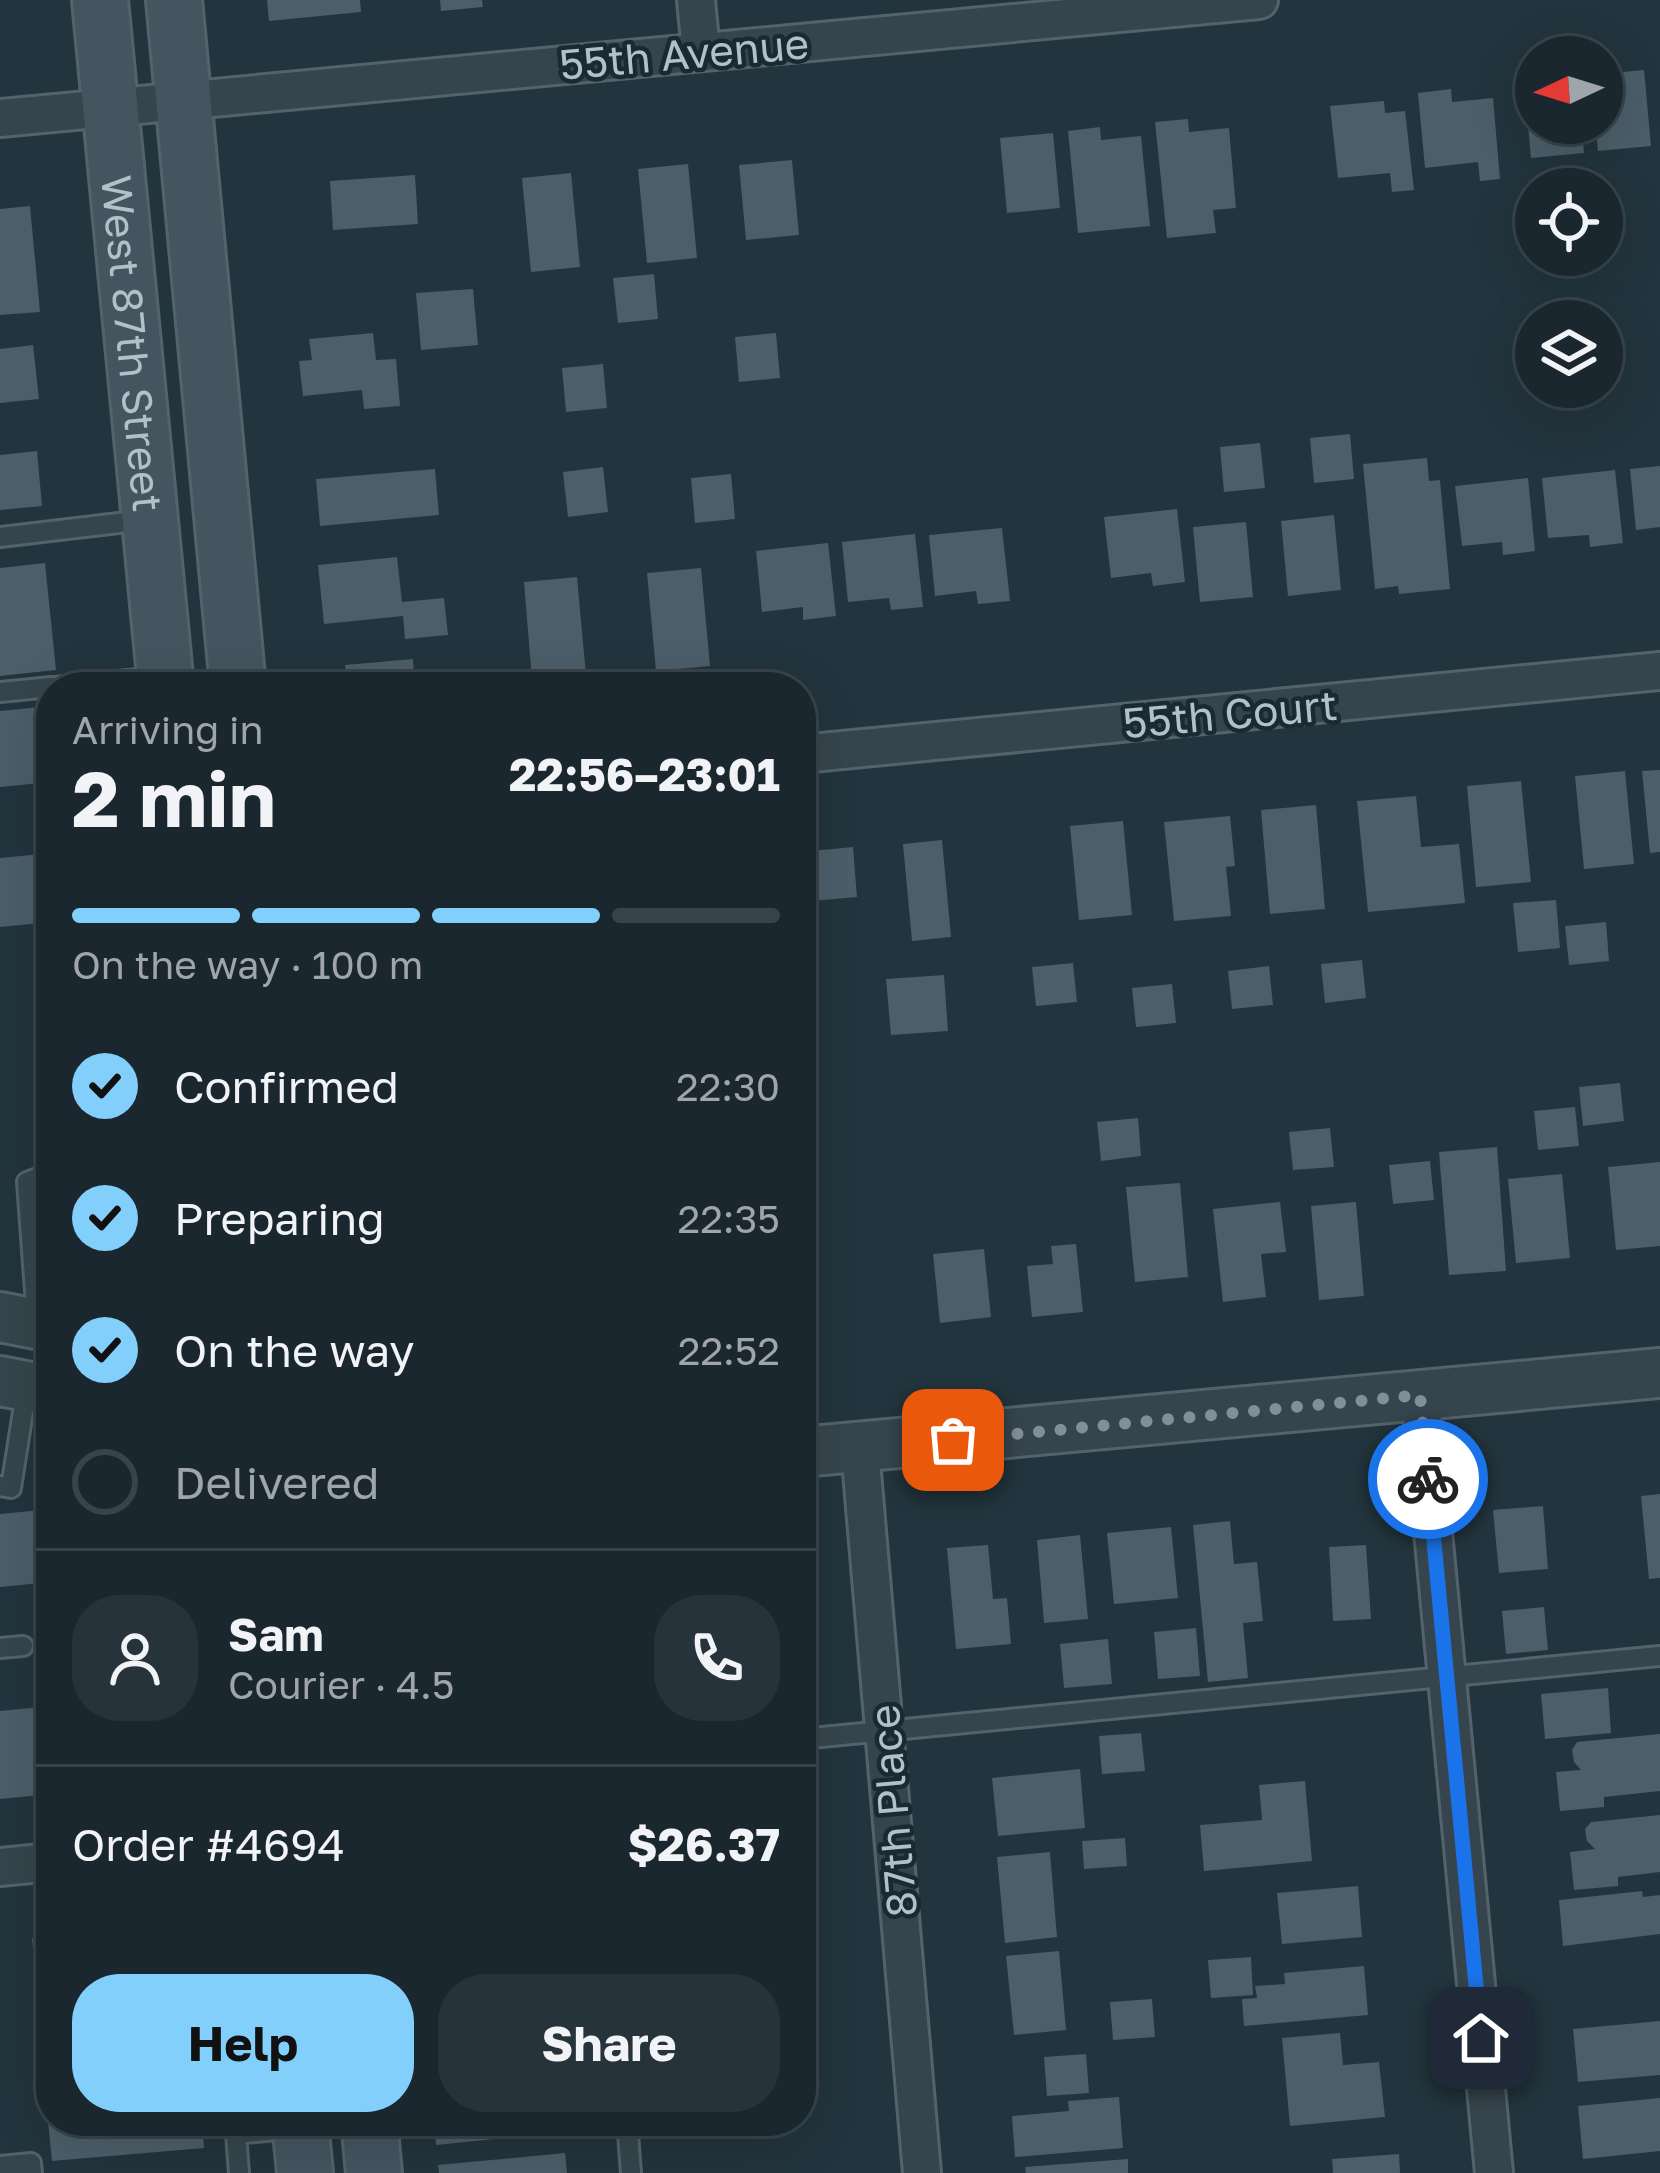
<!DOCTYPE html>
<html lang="en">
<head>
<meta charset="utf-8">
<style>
  body { margin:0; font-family:"Golos Text",sans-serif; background:#27333a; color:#f1f3f6; height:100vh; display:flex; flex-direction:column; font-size:45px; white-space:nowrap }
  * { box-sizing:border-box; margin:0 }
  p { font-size:39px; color:#9fa5aa }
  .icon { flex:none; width:66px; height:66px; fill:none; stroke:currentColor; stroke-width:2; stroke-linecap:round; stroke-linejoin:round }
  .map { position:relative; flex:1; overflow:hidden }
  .details { position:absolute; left:36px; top:672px; width:780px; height:1464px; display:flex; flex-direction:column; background:#1a272e; border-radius:48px; box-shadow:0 12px 48px #0002,0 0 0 3px #38444a }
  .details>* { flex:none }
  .needle { width:78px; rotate:266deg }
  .controls { position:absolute; left:1515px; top:36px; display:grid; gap:24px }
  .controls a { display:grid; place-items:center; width:108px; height:108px; border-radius:50%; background:#1a272e; box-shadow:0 12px 48px #0002,0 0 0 3px #38444a; font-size:60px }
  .pin { position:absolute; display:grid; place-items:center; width:102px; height:102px; color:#fff; margin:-51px; border-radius:24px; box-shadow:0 6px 18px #0006 }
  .courier { position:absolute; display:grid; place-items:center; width:120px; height:120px; margin:-60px; border:9px solid #1a73e8; border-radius:50%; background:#fff; color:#222; box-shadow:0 3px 15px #0007 }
  .summary em { font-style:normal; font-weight:700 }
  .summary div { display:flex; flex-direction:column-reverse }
  .summary { display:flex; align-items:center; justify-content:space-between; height:204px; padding:0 36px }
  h1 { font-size:78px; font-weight:700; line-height:90px }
  .bar { display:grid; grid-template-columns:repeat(4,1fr); gap:18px 12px; align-content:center; height:144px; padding:0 36px }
  .bar i { height:15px; border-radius:9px; background:#38444a }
  .bar .current { background:#83cffc }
  .bar p { grid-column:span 4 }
  .line { display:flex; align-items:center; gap:30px; padding:0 36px; border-top:3px solid #38444a }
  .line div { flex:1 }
  .round { display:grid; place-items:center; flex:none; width:126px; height:126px; border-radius:48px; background:#27333a }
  ol { padding:0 36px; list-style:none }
  li { display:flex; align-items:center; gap:36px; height:132px }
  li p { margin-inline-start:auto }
  li .icon { padding:12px; border-radius:50%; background:#83cffc; color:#111; stroke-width:4 }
  li:last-child { color:#9fa5aa }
  li i { width:66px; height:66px; border:6px solid #38444a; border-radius:50% }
  .cta { display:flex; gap:24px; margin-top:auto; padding:24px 36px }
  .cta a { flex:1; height:138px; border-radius:48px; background:#83cffc; color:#111; font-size:48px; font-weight:700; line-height:138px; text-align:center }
  .cta a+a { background:#27333a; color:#f1f3f6 }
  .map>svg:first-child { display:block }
  .building { fill:#4b5e69 }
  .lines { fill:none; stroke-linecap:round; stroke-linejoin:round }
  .service-casing { stroke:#54636b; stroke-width:24 }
  .minor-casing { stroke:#54636b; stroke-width:42 }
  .tertiary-casing { stroke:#54636b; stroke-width:54 }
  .secondary-casing { stroke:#54636b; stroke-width:60 }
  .service { stroke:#36454d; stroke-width:18 }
  .minor { stroke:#36454d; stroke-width:36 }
  .tertiary { stroke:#36454d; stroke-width:48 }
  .secondary { stroke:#445560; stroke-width:54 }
  .done { stroke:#808f98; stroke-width:12; stroke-dasharray:0 21.6 }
  .route { stroke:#1a73e8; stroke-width:15 }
  .labels { text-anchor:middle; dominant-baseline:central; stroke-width:9; stroke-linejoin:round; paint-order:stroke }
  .street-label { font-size:42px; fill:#b2c0c9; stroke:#1b2a32 }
</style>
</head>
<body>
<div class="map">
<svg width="1660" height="2173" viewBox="0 0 1660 2173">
  <rect width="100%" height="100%" fill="#22343d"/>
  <path class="building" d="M267,0H360L361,12L269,21Z
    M440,0H482L483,7L441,11Z
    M1644,70L1651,146L1598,151L1595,123H1602V74Z
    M1536,81V123H1581L1584,153L1531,158L1524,82Z
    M1451,89L1452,102L1493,98L1500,179L1480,181L1478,162L1425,168L1418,93Z
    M1384,101L1385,113L1405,111L1414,190L1392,192L1390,173L1338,178L1330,106Z
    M1188,119L1189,132L1229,128L1236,208L1213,210L1216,233L1167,238L1155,122Z
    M1100,127L1101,140L1141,136L1150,226L1078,233L1068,131Z
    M1053,133L1060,208L1007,213L1000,138Z
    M792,160L799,235L746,240L739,165Z
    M688,164L697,258L647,263L638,169Z
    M571,173L580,267L531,272L522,178Z
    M415,175L418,224L333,230L330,181Z
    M30,206L40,312L0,315V209Z
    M654,274L658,319L618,323L613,278Z
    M473,289L478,345L421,350L416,293Z
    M373,333L376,360L396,359L400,406L364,409L362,390L303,396L299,361L312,360L309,339Z
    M776,333L780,378L739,382L735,337Z
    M33,345L39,399L0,403V349Z
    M603,364L607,408L566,412L562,368Z
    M1350,434L1354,479L1314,483L1310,438Z
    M1260,443L1265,488L1224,492L1220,447Z
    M37,451L42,506L0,510V455Z
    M1427,458L1429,481L1440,480L1450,589L1399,594L1398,586L1375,589L1363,464Z
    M1660,466V527L1636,530L1630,469Z
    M603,467L608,512L568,517L563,472Z
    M435,469L439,515L320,526L316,479Z
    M1615,470L1623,543L1590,547L1589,535L1548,538L1542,478Z
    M731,474L735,519L695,523L691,478Z
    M1528,478L1535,551L1503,555L1502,542L1462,546L1455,486Z
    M1177,509L1185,582L1153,586L1151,573L1111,578L1104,517Z
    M1334,515L1341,590L1288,596L1281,521Z
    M1246,522L1253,597L1200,602L1193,527Z
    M1002,528L1010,601L978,604L976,591L935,596L929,535Z
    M915,534L923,607L891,610L889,598L848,602L842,542Z
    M828,543L836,616L803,620V607L762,612L756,551Z
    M397,557L402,602L444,598L448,635L405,639L403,616L324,624L318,565Z
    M45,563L56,670L0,676V568Z
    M701,568L710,666L656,671L647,573Z
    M577,577L586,675L532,680L524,582Z
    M413,659L415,687H347L345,665Z
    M51,706V782L0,787V711Z
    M1660,770V852L1650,853L1642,771Z
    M1625,771L1634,864L1584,869L1575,776Z
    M1521,781L1531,882L1476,887L1467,786Z
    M1416,796L1421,847L1459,844L1465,903L1368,912L1357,801Z
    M1316,805L1325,909L1270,914L1261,810Z
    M1230,816L1235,866L1226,867L1231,916L1174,921L1164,822Z
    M1123,821L1132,915L1079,920L1070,826Z
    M942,840L951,937L912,941L903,844Z
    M853,847L857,897L801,902V852Z
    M51,853V922L0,927V858Z
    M1556,900L1560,948L1518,952L1513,903Z
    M1606,922L1609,961L1569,965L1565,926Z
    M1362,960L1366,998L1325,1003L1321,964Z
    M1073,963L1077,1002L1036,1006L1032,967Z
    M1269,966L1273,1005L1232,1009L1228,971Z
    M944,975L948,1031L891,1035L886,979Z
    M1172,984L1176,1023L1136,1027L1132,988Z
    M1620,1083L1624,1121L1583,1126L1579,1087Z
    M1575,1107L1579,1146L1538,1150L1534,1111Z
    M1138,1118L1141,1156L1101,1161L1097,1122Z
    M1330,1128L1334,1167L1293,1170L1289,1132Z
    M1497,1147L1506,1271L1449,1275L1439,1152Z
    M1430,1161L1434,1200L1393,1204L1389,1165Z
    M1660,1162V1246L1616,1250L1608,1167Z
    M1562,1174L1570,1258L1516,1263L1508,1179Z
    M1180,1183L1188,1277L1135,1282L1126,1187Z
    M1280,1202L1286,1252L1261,1254L1266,1297L1223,1302L1213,1209Z
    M1356,1202L1364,1296L1319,1300L1311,1206Z
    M1076,1244L1083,1312L1032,1317L1027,1266L1053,1264L1051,1246Z
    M984,1249L991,1317L940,1323L933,1254Z
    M1660,1494V1578L1649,1579L1641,1496Z
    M1543,1506L1548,1569L1499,1573L1493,1510Z
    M51,1509V1582L0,1587V1514Z
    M1230,1521L1234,1564L1257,1562L1263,1621L1243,1623L1248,1678L1208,1682L1193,1525Z
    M1171,1527L1178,1598L1114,1604L1107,1533Z
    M1080,1535L1088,1619L1044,1623L1037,1540Z
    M988,1545L993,1599L1007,1598L1011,1644L956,1649L947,1548Z
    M1366,1545L1371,1619L1333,1621L1329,1547Z
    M51,1588V1651H48L42,1589Z
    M1544,1607L1548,1650L1506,1654L1502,1611Z
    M1196,1628L1200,1676L1158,1679L1154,1632Z
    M1108,1639L1112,1684L1064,1688L1060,1644Z
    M810,1683L813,1718L801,1719V1684Z
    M1608,1688L1611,1733L1545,1739L1541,1694Z
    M51,1706V1794L0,1799V1711Z
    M1141,1733L1145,1771L1102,1774L1099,1736Z
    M1660,1734V1791L1604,1797V1807L1560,1811L1556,1772L1581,1770L1574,1762L1572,1750L1577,1742Z
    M1080,1769L1085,1828L998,1836L992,1778Z
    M1305,1781L1312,1861L1204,1871L1200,1825L1262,1820L1259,1785Z
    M1660,1815V1872L1618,1877V1886L1574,1890L1570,1852L1595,1849L1587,1841L1585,1829L1591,1822Z
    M1125,1838L1127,1866L1084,1869L1082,1841Z
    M1050,1852L1057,1937L1005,1943L997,1857Z
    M1358,1886L1362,1937L1282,1944L1277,1893Z
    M1642,1891L1643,1897L1660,1895V1934L1563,1946L1559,1900Z
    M51,1936V2116L48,2117L32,1938Z
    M1059,1951L1066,2030L1014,2035L1006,1956Z
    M1251,1957L1253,1995L1211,1998L1208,1960Z
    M1364,1966L1368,2015L1244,2026L1242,1999L1257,1998L1255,1986L1285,1984L1284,1973Z
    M1152,1999L1155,2037L1113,2040L1110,2002Z
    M1660,2021V2075L1578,2082L1573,2029Z
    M1340,2033L1343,2065L1379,2062L1385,2117L1290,2126L1282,2038Z
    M1086,2054L1089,2093L1047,2096L1044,2057Z
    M1119,2097L1123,2148L1015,2157L1012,2116L1069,2111L1068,2101Z
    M1660,2098V2151L1583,2159L1578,2106Z
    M48,2121H202L204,2148L52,2161Z
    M434,2121H502L504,2138L436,2145Z
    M565,2153L567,2173H439L438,2165Z
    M1399,2154L1400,2173H1333L1332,2159Z
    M1128,2159V2173H1026L1025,2167Z"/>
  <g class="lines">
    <defs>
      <path id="service" d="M0,537L144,520
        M55,687L160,677
        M0,692L51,687
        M51,970V986
        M37,1319L27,1182L51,1173
        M0,1486L11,1488L27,1386
        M0,1648L23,1646
        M801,1739L1660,1656
        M235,2121L239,2173
        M627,2121L631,2173
        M236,2134L297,2128
        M0,2166L31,2163L32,2173"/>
      <path id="minor" d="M696,0L701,52
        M0,118L1259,0
        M801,754L1660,671
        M1420,1395L1494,2173
        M860,1449L922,2173
        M0,1867L51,1862"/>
      <path id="tertiary" d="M0,1317L51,1327
        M0,1381L51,1391
        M801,1452L1660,1373"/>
      <g id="secondary">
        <path id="s1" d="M100,0L166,687"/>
        <path d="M174,0L238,687"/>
        <path d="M300,2121L305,2173"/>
        <path d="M369,2121L374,2173"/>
      </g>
    </defs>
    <use href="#service" class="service-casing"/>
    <use href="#minor" class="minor-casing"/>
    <use href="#tertiary" class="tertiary-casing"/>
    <use href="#secondary" class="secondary-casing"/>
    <use href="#service" class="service"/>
    <use href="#minor" class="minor"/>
    <use href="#tertiary" class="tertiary"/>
    <use href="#secondary" class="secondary"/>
  </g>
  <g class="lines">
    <path class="done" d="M953,1440L1420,1395L1428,1479"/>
    <path class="route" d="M1428,1479L1481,2038"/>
  </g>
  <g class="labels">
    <g class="street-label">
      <text transform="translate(684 53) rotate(-5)">55th Avenue</text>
      <text stroke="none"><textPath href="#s1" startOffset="345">West 87th Street</textPath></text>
      <text transform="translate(1230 713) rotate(-5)">55th Court</text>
      <text transform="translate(892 1811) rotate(-95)">87th Place</text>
    </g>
  </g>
</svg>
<div class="controls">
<a><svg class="needle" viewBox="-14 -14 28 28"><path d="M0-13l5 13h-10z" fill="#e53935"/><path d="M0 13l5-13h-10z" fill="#9fa5aa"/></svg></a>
<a><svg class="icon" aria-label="locate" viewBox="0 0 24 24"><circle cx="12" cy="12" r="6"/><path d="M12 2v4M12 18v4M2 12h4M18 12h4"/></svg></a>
<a><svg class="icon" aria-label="layers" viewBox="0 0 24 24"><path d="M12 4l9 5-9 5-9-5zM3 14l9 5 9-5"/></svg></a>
</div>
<div class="pin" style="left:953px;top:1440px;background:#ea580c"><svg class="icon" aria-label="bag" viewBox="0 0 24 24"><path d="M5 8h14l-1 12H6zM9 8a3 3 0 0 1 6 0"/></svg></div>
<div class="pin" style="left:1481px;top:2038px;background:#1f2937"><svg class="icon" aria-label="home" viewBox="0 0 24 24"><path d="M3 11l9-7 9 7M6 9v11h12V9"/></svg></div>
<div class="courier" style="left:1428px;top:1479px"><svg class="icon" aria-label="bike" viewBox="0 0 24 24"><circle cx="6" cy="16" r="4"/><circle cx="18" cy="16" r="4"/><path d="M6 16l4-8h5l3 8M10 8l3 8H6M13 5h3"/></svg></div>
<section class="details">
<div class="summary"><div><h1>2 min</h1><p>Arriving in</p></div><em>22:56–23:01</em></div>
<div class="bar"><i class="current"></i><i class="current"></i><i class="current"></i><i></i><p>On the way · 100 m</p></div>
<ol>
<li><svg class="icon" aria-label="check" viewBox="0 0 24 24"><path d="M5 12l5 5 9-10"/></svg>Confirmed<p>22:30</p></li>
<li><svg class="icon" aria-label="check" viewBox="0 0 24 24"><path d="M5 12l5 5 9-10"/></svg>Preparing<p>22:35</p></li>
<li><svg class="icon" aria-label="check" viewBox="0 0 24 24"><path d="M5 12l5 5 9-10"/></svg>On the way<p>22:52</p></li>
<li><i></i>Delivered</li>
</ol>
<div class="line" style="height:216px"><a class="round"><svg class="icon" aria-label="person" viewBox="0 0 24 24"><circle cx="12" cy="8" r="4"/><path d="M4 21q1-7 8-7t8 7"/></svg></a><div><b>Sam</b><p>Courier · 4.5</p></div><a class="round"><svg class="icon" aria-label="phone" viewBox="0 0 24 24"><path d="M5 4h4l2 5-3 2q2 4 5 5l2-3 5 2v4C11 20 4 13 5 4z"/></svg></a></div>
<div class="line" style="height:156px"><div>Order #4694</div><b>$26.37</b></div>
<div class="cta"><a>Help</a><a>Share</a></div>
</section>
</div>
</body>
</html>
